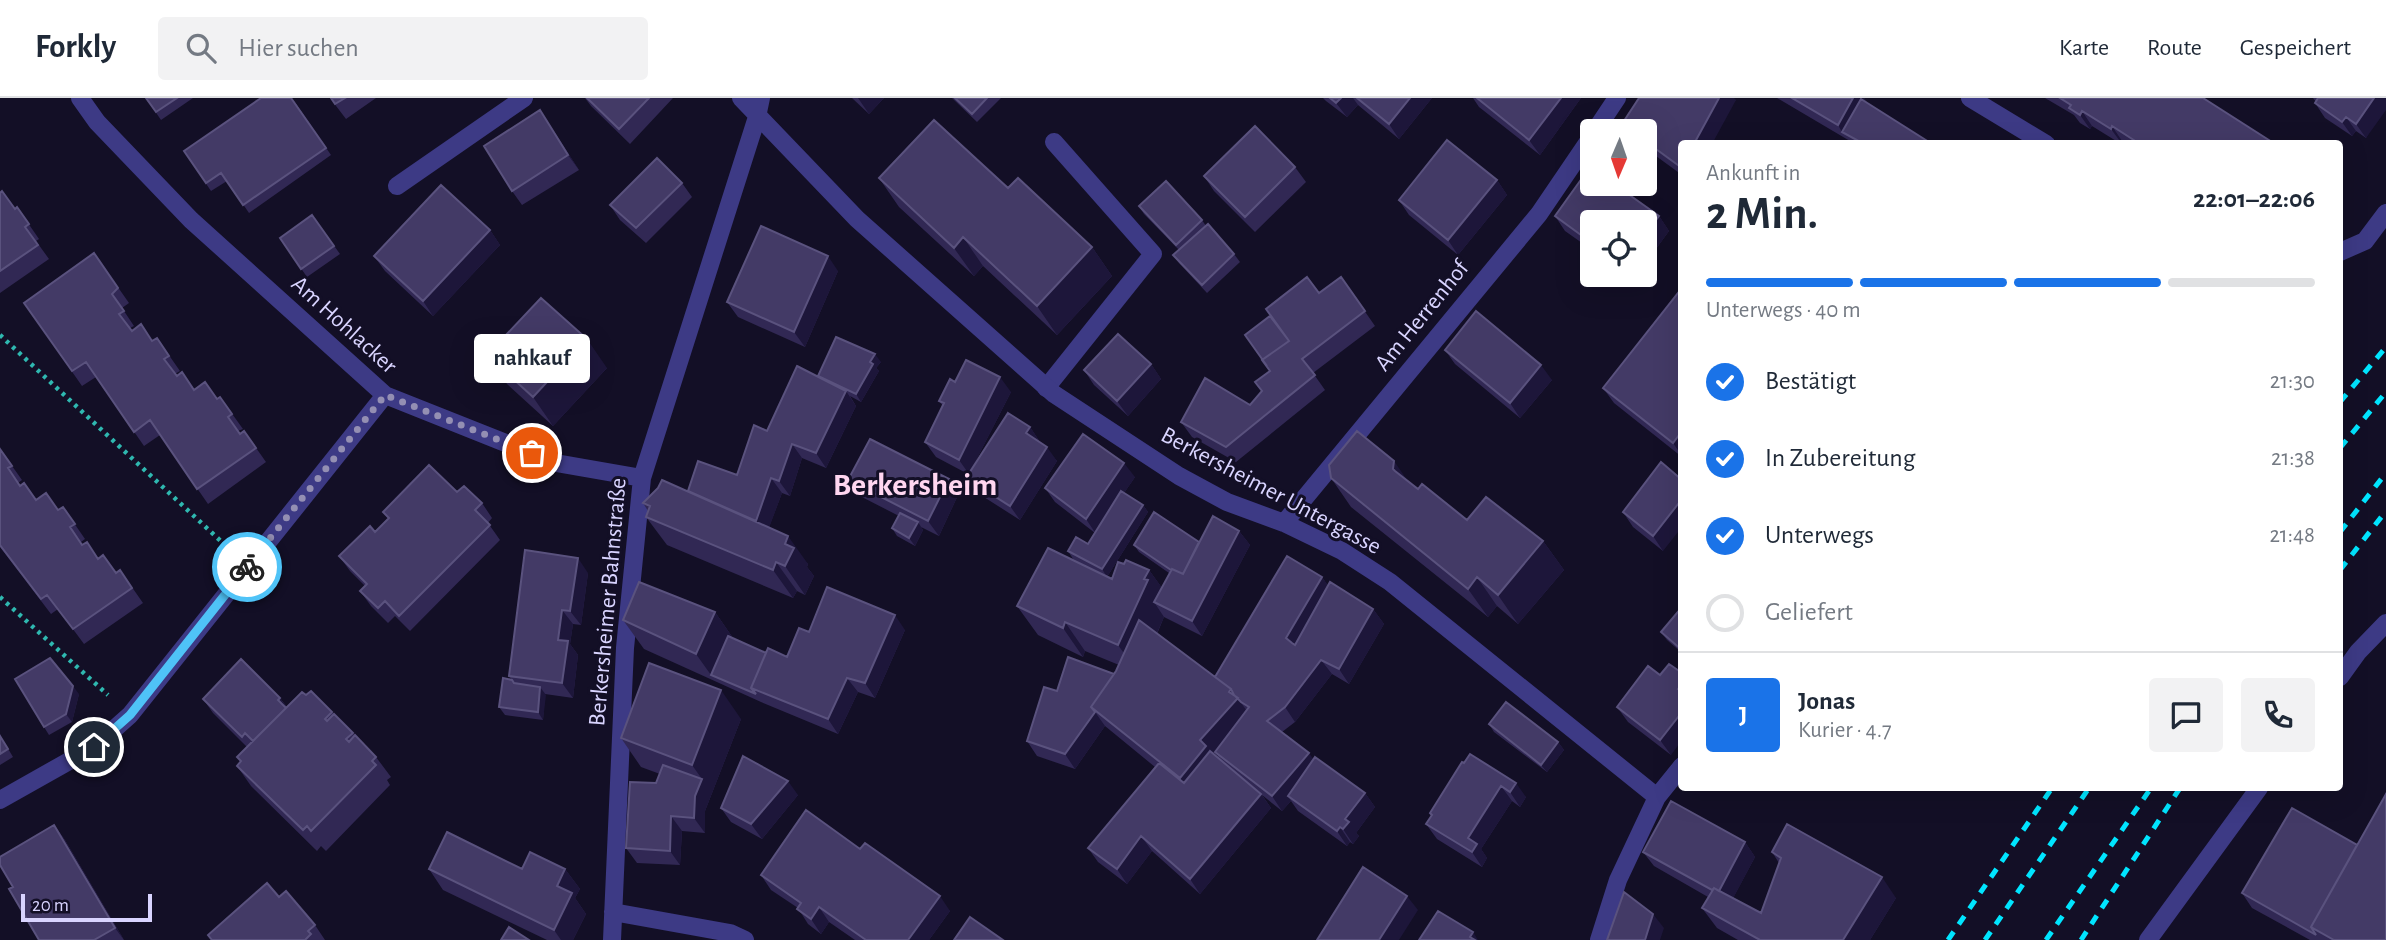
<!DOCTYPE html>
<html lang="de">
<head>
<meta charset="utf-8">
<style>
  body { margin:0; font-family:"Alegreya Sans",sans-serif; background:#f2f2f3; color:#1f2937; height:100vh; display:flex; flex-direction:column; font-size:26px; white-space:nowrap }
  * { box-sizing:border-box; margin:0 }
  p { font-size:23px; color:#747a83 }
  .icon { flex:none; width:38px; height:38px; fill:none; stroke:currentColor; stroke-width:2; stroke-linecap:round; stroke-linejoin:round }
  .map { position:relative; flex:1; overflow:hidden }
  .sheet { position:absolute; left:1678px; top:42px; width:665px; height:651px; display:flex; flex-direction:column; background:#fff; border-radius:7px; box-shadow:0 7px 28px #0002 }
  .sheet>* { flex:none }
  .needle { width:46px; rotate:182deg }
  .controls { position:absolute; left:1580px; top:21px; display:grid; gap:14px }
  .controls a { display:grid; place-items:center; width:77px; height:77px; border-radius:7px; background:#fff; box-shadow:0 7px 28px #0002; font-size:35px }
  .scale { position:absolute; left:21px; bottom:18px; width:131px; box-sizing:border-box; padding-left:7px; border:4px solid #d9d4ff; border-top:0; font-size:19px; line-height:24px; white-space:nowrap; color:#d9d4ff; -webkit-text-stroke:5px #130f26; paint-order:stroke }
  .pin { position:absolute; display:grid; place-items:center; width:60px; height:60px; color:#fff; margin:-30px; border:4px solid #fff; border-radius:50%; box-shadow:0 2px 7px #0007 }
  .courier { position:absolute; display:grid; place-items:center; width:70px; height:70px; margin:-35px; border:5px solid #4fc3f7; border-radius:50%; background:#fff; color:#222; box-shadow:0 2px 9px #0007 }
  .bubble { position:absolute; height:49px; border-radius:7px; background:#fff; box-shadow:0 7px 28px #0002; font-size:23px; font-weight:700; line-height:49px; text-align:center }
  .overview em { font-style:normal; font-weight:700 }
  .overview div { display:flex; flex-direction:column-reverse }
  .overview { display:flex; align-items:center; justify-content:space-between; height:119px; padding:0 28px }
  h1 { font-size:46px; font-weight:700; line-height:52px }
  .bar { display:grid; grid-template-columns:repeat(4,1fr); gap:10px 7px; align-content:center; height:84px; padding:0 28px }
  .bar i { height:9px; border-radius:5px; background:#e0e1e3 }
  .bar .on { background:#1a73e8 }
  .bar p { grid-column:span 4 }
  .line { display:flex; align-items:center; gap:18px; padding:0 28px; border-top:2px solid #e0e1e3 }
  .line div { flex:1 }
  .round { display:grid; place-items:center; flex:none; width:74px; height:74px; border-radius:7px; background:#f2f2f3 }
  ol { padding:0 28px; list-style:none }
  li { display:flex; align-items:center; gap:21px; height:77px }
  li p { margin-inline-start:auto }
  li .icon { padding:7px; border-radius:50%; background:#1a73e8; color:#fff; stroke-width:4 }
  li:last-child { color:#747a83 }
  li i { width:38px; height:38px; border:4px solid #e0e1e3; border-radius:50% }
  header { display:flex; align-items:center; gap:42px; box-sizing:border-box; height:98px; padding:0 35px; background:#fff; border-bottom:2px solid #e0e1e3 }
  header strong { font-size:33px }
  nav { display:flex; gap:38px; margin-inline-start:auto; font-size:24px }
  .search { width:490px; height:63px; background:#f2f2f3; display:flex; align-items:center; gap:18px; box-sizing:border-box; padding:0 24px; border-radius:7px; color:#747a83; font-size:26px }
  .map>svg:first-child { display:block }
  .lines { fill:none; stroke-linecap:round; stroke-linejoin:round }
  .path { stroke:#2fb8b0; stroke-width:4.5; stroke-dasharray:3.5 5; stroke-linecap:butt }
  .lane { stroke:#3d3a85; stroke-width:18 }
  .street { stroke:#3d3a85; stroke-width:18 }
  .rail { stroke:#00e5ff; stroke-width:5; stroke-dasharray:10 9; stroke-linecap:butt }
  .wall { fill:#312854 }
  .shaded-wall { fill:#1d163a }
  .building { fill:#433a66; stroke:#5a527e; stroke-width:2 }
  .done { stroke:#948fb3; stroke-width:7; stroke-dasharray:0 12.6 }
  .route { stroke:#4fc3f7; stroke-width:9 }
  .labels { text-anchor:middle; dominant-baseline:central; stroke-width:6; stroke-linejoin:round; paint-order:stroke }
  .street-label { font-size:24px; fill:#d9d4ff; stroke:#130f26 }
  .district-label { font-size:32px; font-weight:bold; fill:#ffd6f0; stroke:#130f26 }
</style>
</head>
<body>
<header>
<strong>Forkly</strong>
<div class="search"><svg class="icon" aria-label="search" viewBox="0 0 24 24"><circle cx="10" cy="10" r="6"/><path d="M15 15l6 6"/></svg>Hier suchen</div>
<nav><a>Karte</a><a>Route</a><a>Gespeichert</a></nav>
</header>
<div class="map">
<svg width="2386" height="842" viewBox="0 0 2386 842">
  <rect width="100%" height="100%" fill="#130f26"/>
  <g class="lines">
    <path class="path" d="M0,237L225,447
      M0,499L108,597"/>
    <path class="lane" d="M397,88L524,0
      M1046,290L1153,156L1054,44
      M2340,579L2358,554L2386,525
      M2148,842L2259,690"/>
    <path class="street" d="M80,0L97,24L191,122L385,297L556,365L642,380
      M741,0L857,121L1054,296L1179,378L1227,404L1284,425L1342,453L1390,484L1657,699
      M1970,0L2046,46
      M1595,33L1617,0
      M2340,154L2365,143L2386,115
      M1284,425L1539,116L1592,38
      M0,702L94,649L130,617L385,297
      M613,814L730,835L745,842
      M612,842L625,550L642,380L757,19L761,0
      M1599,842L1618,782L1657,699L1682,668"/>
    <path class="rail" d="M2340,304L2386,249
      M2340,350L2386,294
      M2340,434L2386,375
      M2340,472L2386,413
      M1948,842L2052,690
      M1985,842L2089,690
      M2046,842L2151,690
      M2081,842L2180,690"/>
  </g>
  <path class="wall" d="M146,0H193L161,22Z
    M292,0L331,57L249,115L227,83L211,93L184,53Z
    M330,0H376L346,21Z
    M585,0H673L630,46L591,8Z
    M852,0H884L869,16Z
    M952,0H1001L977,24Z
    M1323,0H1432L1399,41L1358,7L1347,19L1326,3Z
    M1473,0H1581L1540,57L1479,9Z
    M1777,0H1864L1868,6L1932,46H1855Z
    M2045,0H2203L2275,46H2127L2122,43L2121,46L2092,28L2090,31L2080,25L2074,17Z
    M2313,0H2386L2366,40L2356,33L2352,38L2325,20L2315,5L2316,4Z
    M1736,2L1682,46V77L1645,50V33H1627L1622,26Z
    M540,12L579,72L522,107L512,93Z
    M1295,69L1306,84L1255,134L1214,93L1204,78Z
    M1590,69L1592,71V86H1614L1659,118L1669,133L1645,166V124H1592V152L1565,133L1555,118Z
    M879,80L1008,90L1092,149L1112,178L1057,237L983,168L974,178L899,109Z
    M1497,82L1507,97L1458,157L1409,117L1399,102Z
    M682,85L692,99L646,145L620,122L610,107Z
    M0,95L15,111L17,109L39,141L36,143L49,161L0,195Z
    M1139,108L1202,122L1206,128L1234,156L1240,164L1207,195L1179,165L1173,157L1179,152L1144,116Z
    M312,117L340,156L307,179L280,140Z
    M490,132L500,147L433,218L385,173L374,158Z
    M94,155L129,205L122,210L134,228L130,230L132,233L153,243L157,240L180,273L175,276L194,292L217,301L220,299L243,331L238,333L240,336L244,333L266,364L208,406L160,337L144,348L96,279L82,288L24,205Z
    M838,173L805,249L738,219L727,204Z
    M1341,179L1375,228L1313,275L1325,292L1236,364L1192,339L1181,324L1250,307L1262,293L1270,273L1245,237L1319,195Z
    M1682,190V359L1614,305L1603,290Z
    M1445,252L1552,282L1520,320L1455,266Z
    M487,257L607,270L553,328L507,286Z
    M881,264L876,270L879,273L861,304L850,298L856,308L826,370L802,360L790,398L782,395L769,429L808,466L807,469L814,478L805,497L797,493L793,500L667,447L646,419L648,413L643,405L688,393L737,377L767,333L818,279Z
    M1151,266L1161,281L1128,318L1094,287L1084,272Z
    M1011,294L972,370L1030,329L1040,344L1057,363L1020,422L976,394L966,380L968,376L936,359L925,344L943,308L939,303Z
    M0,351L22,382L18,385L20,388L36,402L58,412L63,409L85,441L81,444L83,447L116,475L120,472L143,505L84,546L58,511L51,516L0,449Z
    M1661,364L1663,453L1633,429L1623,414Z
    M1135,379L1124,395L1143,407L1148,414L1107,479L1112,481L1124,466L1149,472L1162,490L1169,475L1139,454L1134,447L1199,444L1239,433L1250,447L1202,538L1164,519L1157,536L1215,579L1322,479L1328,488L1373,511L1384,526L1349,586L1332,576L1295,624L1282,634L1314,662L1365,695L1375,709L1356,735L1359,738L1353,746L1350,744L1347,748L1298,713L1291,703L1282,713L1262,697L1271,710L1200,796L1152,753L1127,786L1098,764L1088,750L1155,669L1105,628L1075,671L1037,658L1027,643L1057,593L1114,576L1119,567L1085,553L1083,559L1038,537L1017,508L1103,477L1073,461L1068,453L1088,446L1095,435L1055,404L1045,390Z
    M1331,380L1406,381L1418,391L1467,422L1543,443L1564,472L1518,526L1497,508L1488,519L1351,409Z
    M949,381L959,395L939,438L921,429L923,432L915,448L897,438L892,430L899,418L858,397L848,382Z
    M457,394L482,405L492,420L488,425L500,442L410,533L395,518L388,525L371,508L360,493L365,488L350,473L339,458L375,434L388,421L383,414Z
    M588,475L581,527L573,526L570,546L578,557L573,600L545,596L543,622L505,617L499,609L512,582L509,578Z
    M1682,509V555L1667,542L1661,534Z
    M715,514L733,540L766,555L787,559L809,534L905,532L875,600L858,594L838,636L761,604L644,551L623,522Z
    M1648,568L1671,657L1628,624L1617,609Z
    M79,596L72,624L49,637L44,629Z
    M306,597L332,614L376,659L391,679L387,682L390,687L326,753L321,748L317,753L251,688L237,668L241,664L237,659L247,649L213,615L203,601L280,600L287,609Z
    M741,621L705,713V735L682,733L680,767L637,765L626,750L656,685L660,676L641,669L621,640Z
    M1489,626L1558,644L1564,652L1547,674L1494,634Z
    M0,637L13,659L0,667Z
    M1462,664L1526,699L1520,709L1512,703L1481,751L1487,760L1482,769L1437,741L1426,726L1431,718L1430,715Z
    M798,697L762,741L731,724L721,710Z
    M54,727L65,742L124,842H39L13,789Z
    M1745,744L1755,759L1733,800L1761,815L1779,765L1772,754L1896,800L1870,842H1738L1717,830L1702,810L1708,799L1654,768L1643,754Z
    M2357,747L2386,842H2310L2252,810L2242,795Z
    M860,751L950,813L929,842H855L829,824L821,836L808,826L798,810L771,792L761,777Z
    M429,771H565L580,791L575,800L586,816L573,842H547L443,792Z
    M279,799L315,827L325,842H211L208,837Z"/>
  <path class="shaded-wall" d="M858,0H884L869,16Z
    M1341,0H1353L1358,7L1347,19L1336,5Z
    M1410,0H1432L1399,41L1389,26Z
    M1561,0H1581L1540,57L1529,42Z
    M1719,0H1734L1736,2L1712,46H1696L1695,44Z
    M1853,0H1864L1868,6L1842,34L1838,27Z
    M2374,0H2386V12L2366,40L2356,26Z
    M540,12L550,27L579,72L568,57Z
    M2082,13L2092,28L2090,31L2080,17Z
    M2346,19L2356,33L2352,38L2342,24Z
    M2112,28L2122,43V46L2111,31Z
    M1497,82L1507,97L1458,157L1448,142Z
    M1659,118L1669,133L1645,166V137Z
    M490,132L500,147L433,218L423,203Z
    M963,139L983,168L974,178L954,150Z
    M1092,149L1112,178L1057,237L1037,208Z
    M828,158L838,173L805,249L794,234Z
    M1630,177H1637L1634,182Z
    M587,241L607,270L553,328L533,299Z
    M875,256L881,264L876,270L879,273L861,304L856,296L870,264Z
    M1151,266L1161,281L1128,318L1117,303Z
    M1541,267L1552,282L1520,320L1510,305Z
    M1000,279L1011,294L969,376L959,362Z
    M846,293L856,308L826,370L816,355Z
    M1030,329L1040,344L1026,335Z
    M1682,333V358L1673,345Z
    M792,346L802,360L790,398L779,383Z
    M1047,349L1057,363L1020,422L1010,408Z
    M1394,363L1414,392L1393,371Z
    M1124,365L1135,379L1096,436L1086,421Z
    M771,380L782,395L766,438L756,424Z
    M949,381L959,395L939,438L928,423Z
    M1682,401V429L1663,453L1653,438Z
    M1143,407L1148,414L1107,479L1102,471Z
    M918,424L923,432L915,448L909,440Z
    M1239,433L1250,447L1202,538L1192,523Z
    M788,438L808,466L807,469L814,478L805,497L785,468V446Z
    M1543,443L1564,472L1518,526L1498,497Z
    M578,460L588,475L581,527L570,513Z
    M776,464L797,493L793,500L773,472Z
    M1149,472L1170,501L1154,504L1164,519L1139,576L1118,547L1144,481Z
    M1322,479L1332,493L1296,555L1286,540Z
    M1477,479L1497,508L1488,519L1468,491Z
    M1373,511L1384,526L1349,586L1339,571Z
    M562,512L573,526L570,546L578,557L573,600L562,585L558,542Z
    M715,514L735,543L711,577L696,556Z
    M895,517L905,532L875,600L865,585Z
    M1065,524L1085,553L1083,559L1063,530Z
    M1321,562L1332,576L1295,624L1285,609Z
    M847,580L858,594L838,636L828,621Z
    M73,588L79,596L72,624L66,616Z
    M540,589L546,597L543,622L538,614Z
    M1231,591L1252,620L1215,654L1218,658L1194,700L1180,680L1200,642Z
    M721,592L741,621L705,713V735L694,720L695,698L702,681L692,667Z
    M280,600L290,614L278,602Z
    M1095,614L1105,628L1075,671L1065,656Z
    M1682,614V642L1671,657L1660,642Z
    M1558,644L1564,652L1547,674L1541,667Z
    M1309,655L1319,669L1288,698L1291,703L1282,713L1272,698Z
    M788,683L798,697L762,741L751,726Z
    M1516,685L1526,699L1520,709L1510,694Z
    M1501,688L1512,703L1481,751L1487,760L1482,769L1472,754L1468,740Z
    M1365,695L1375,709L1356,735L1359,738L1353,746L1343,731L1345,721Z
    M1261,696L1271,710L1200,796L1190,781Z
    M671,718L682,733L680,767L670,753Z
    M54,727L65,742L124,842L115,830Z
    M1340,729L1350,744L1347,748L1337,733Z
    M1141,738L1152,753L1127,786L1117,771Z
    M1745,744L1755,759L1728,810L1717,795Z
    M565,771L580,791L575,800L586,816L573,842H561L554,832L557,788Z
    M1882,779L1896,800L1870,842H1843Z
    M940,798L950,813L929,842H908Z
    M1407,798L1418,812L1399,842H1379Z
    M819,809L829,824L821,836L811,821Z
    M1653,816L1664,830L1660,842H1645Z
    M1473,834L1478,842H1472L1470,839Z"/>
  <path class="building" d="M146,0H177L156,14Z
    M261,0H291L326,50L243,107L221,75L206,85L184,53Z
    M331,0H345L335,6Z
    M587,0H649L619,31Z
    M955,0H987L972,16Z
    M1330,0H1341L1336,5Z
    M1357,0H1410L1389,26Z
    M1477,0H1561L1529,42Z
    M1639,0H1719L1695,44L1698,46H1682V70L1645,43V33H1632L1622,26Z
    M1792,0H1853L1838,27Z
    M2060,0H2203L2275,46H2140L2112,28L2111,31L2082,13L2080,17L2069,10L2071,7Z
    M2318,0H2374L2356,26L2346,19L2342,24L2315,5Z
    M1861,1L1932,46H1864L1842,34Z
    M540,12L568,57L512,93L484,48Z
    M934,22L1008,90L1018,80L1092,149L1037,208L963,139L954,150L879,80Z
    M1255,28L1295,69L1245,119L1204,78Z
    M1447,42L1497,82L1448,142L1399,102Z
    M657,60L682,85L636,130L610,107Z
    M1590,69L1592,71V86H1614L1659,118L1645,137V124H1592V145L1555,118Z
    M1166,83L1202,122L1176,147L1139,108Z
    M441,87L490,132L423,203L374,158Z
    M2,93L15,111L17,109L29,126L25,129L38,147L0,173V95Z
    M312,117L334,148L301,171L280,140Z
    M1208,126L1234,156L1202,187L1173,157Z
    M761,128L828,158L794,234L727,204Z
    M94,155L118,190L112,196L124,213L119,216L132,233L141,226L152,243L157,240L169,258L164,261L177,278L182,274L194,292L205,284L217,301L220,299L232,316L228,319L240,336L244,333L256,350L197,391L150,322L134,334L86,264L72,273L24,205Z
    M1307,179L1319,195L1341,179L1365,213L1302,261L1315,277L1226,349L1181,324L1205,280L1250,307L1262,293L1255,284L1270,273L1262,262L1289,243L1266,211Z
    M1682,190V333L1673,345L1603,290Z
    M541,200L587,241L533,299L487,257Z
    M1476,213L1541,267L1510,305L1445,252Z
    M1270,218L1289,243L1262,262L1267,268L1245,237Z
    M1118,236L1151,266L1117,303L1084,272Z
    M836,239L875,256L870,264L873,266L856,296L818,278Z
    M966,262L1000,279L959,362L925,344L944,305L939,303L950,281L955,284Z
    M797,268L846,293L816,355L792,346L779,383L771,380L756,423L688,393L698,363L737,377L754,327L767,333Z
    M1008,315L1030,329L1026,335L1047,349L1010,408L966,380Z
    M1357,333L1394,363L1393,371L1395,373L1418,391L1422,386L1467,422L1486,399L1543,443L1498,497L1477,479L1468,491L1331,380L1329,367Z
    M1083,336L1124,365L1086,421L1045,390Z
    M870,341L949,381L928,423L848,382Z
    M0,351L12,368L8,370L20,388L24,385L36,402L46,395L58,412L63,409L75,426L70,429L82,447L87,444L98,461L103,457L116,475L120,472L132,490L73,531L47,497L41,501L0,447Z
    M1661,364L1682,382V401L1653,438L1623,414Z
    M429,367L457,394L464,388L482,405L475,412L490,427L399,518L385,503L378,510L360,493L367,486L339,458L370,428L375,434L389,420L383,414Z
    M662,382L788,438L785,446L794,450L785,468L776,464L773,472L646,419L650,408L643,405L658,390Z
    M1121,393L1143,407L1102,471L1068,453L1076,439L1088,446Z
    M1154,414L1199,444L1183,476L1172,471L1171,472L1134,447Z
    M900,415L918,424L909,440L892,430Z
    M1213,418L1239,433L1192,523L1154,504L1172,471L1183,476Z
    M1048,450L1112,481L1118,464L1124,466L1126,462L1149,472L1144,481L1148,482L1118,547L1065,524L1063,530L1017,508Z
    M525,452L578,460L570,513L562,512L558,542L568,543L562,585L509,578Z
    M1287,458L1322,479L1286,540L1292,545L1295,547L1330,484L1373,511L1339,571L1321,562L1285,609L1267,623L1309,655L1272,698L1215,654L1249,609L1241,604L1234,597L1231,591L1215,579Z
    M639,484L715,514L696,556L623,522Z
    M827,489L895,517L865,585L847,580L828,621L751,590L768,550L787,559L799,530L809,534Z
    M1682,509V552L1661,534Z
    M1139,522L1231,591L1229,594L1238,600L1200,642L1206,648L1180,680L1091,609L1116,573Z
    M728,538L766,555L751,590L756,596L711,577Z
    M1068,559L1114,576L1091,609L1095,614L1065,656L1027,643L1044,589L1057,593Z
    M50,560L73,588L66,616L44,629L15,581Z
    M241,561L280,600L278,602L286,610L253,643L245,635L242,639L203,601Z
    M649,565L721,592L692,667L621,640Z
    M1669,566L1682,575V586L1678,591L1682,594V614L1660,642L1617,609L1648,568L1660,577Z
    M503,580L512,582L514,585L540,589L538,614L499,609Z
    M311,593L332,614L325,621L327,623L334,616L353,635L346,641L349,644L355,637L376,659L372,663L376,667L311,733L307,728L303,732L237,668L241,663L237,659L302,594L306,597Z
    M1506,604L1558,644L1541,667L1489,626Z
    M0,638L8,651L0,656Z
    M1210,653L1261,696L1190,781L1141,738L1117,771L1088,750L1159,665L1184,685Z
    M1470,656L1516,685L1510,694L1501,688L1468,740L1477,746L1472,754L1426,726L1432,717L1430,715L1462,664L1464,665Z
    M743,658L788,683L751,726L721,710Z
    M1315,659L1365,695L1345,721L1349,724L1343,731L1340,729L1337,733L1288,698Z
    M663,667L702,681L695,698L694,720L671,718L670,753L626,750L630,684L656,685Z
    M2386,696V842H2334L2311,829Z
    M1671,703L1745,744L1719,793L1714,790L1712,792L1643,754Z
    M2292,710L2357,747L2311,829L2316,837L2242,795Z
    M806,712L860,751L865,745L940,798L908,842H866L819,809L811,821L797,811L801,805L761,777Z
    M1787,726L1882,779L1843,842H1760L1702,810L1714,790L1761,815L1781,760L1772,754Z
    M54,727L115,830L94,842H39L9,791L13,789L0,767V759Z
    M447,734L522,771L530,754L565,771L557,788L572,795L554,832L429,771Z
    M1363,769L1407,798L1379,842H1317Z
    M267,785L279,799L286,793L315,827L308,833L311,836L305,842H212L208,837Z
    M1624,794L1653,816L1645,842H1607Z
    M1438,813L1473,834L1470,839L1475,842H1419Z
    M970,819L1003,842H954Z
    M509,829L529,842H501Z"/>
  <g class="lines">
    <path class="done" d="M247,469L385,297L532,355"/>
    <path class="route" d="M94,649L130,617L247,469"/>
  </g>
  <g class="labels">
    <g class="street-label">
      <text transform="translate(1422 218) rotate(-51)">Am Herrenhof</text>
      <text transform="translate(344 227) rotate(42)">Am Hohlacker</text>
      <text transform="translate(1271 393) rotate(28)">Berkersheimer Untergasse</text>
      <text transform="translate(608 504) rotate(-85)">Berkersheimer Bahnstraße</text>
    </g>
    <g class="district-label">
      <text x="915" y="387">Berkersheim</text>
    </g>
  </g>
</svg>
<div class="controls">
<a><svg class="needle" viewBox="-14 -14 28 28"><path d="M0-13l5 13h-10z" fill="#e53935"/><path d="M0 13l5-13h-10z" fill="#747a83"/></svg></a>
<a><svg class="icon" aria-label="locate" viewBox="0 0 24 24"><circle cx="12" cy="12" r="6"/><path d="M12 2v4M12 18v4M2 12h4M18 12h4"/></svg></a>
</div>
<div class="scale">20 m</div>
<div class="pin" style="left:532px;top:355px;background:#ea580c"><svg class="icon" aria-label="bag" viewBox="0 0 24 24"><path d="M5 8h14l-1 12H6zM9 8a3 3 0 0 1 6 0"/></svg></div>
<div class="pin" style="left:94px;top:649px;background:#1f2937"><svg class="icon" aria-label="home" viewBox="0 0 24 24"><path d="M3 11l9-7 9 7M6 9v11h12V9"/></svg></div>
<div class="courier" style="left:247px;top:469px"><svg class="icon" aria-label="bike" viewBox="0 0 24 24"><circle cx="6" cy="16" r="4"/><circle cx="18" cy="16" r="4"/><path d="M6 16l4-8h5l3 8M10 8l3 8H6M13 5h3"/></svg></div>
<div class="bubble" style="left:474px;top:236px;width:116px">nahkauf</div>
<section class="sheet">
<div class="overview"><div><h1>2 Min.</h1><p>Ankunft in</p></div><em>22:01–22:06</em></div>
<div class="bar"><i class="on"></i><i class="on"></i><i class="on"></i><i></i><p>Unterwegs · 40 m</p></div>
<ol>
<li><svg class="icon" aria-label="check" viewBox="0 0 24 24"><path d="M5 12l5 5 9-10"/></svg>Bestätigt<p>21:30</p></li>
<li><svg class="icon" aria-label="check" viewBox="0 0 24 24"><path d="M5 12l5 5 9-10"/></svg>In Zubereitung<p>21:38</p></li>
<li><svg class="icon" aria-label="check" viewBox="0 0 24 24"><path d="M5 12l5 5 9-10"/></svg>Unterwegs<p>21:48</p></li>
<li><i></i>Geliefert</li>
</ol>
<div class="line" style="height:126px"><b class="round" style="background:#1a73e8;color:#fff">J</b><div><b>Jonas</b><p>Kurier · 4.7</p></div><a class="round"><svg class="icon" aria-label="chat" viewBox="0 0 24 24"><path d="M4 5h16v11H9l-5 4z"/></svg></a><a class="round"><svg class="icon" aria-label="phone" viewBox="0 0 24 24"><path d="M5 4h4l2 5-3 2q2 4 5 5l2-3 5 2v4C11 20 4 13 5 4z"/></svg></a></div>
</section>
</div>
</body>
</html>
